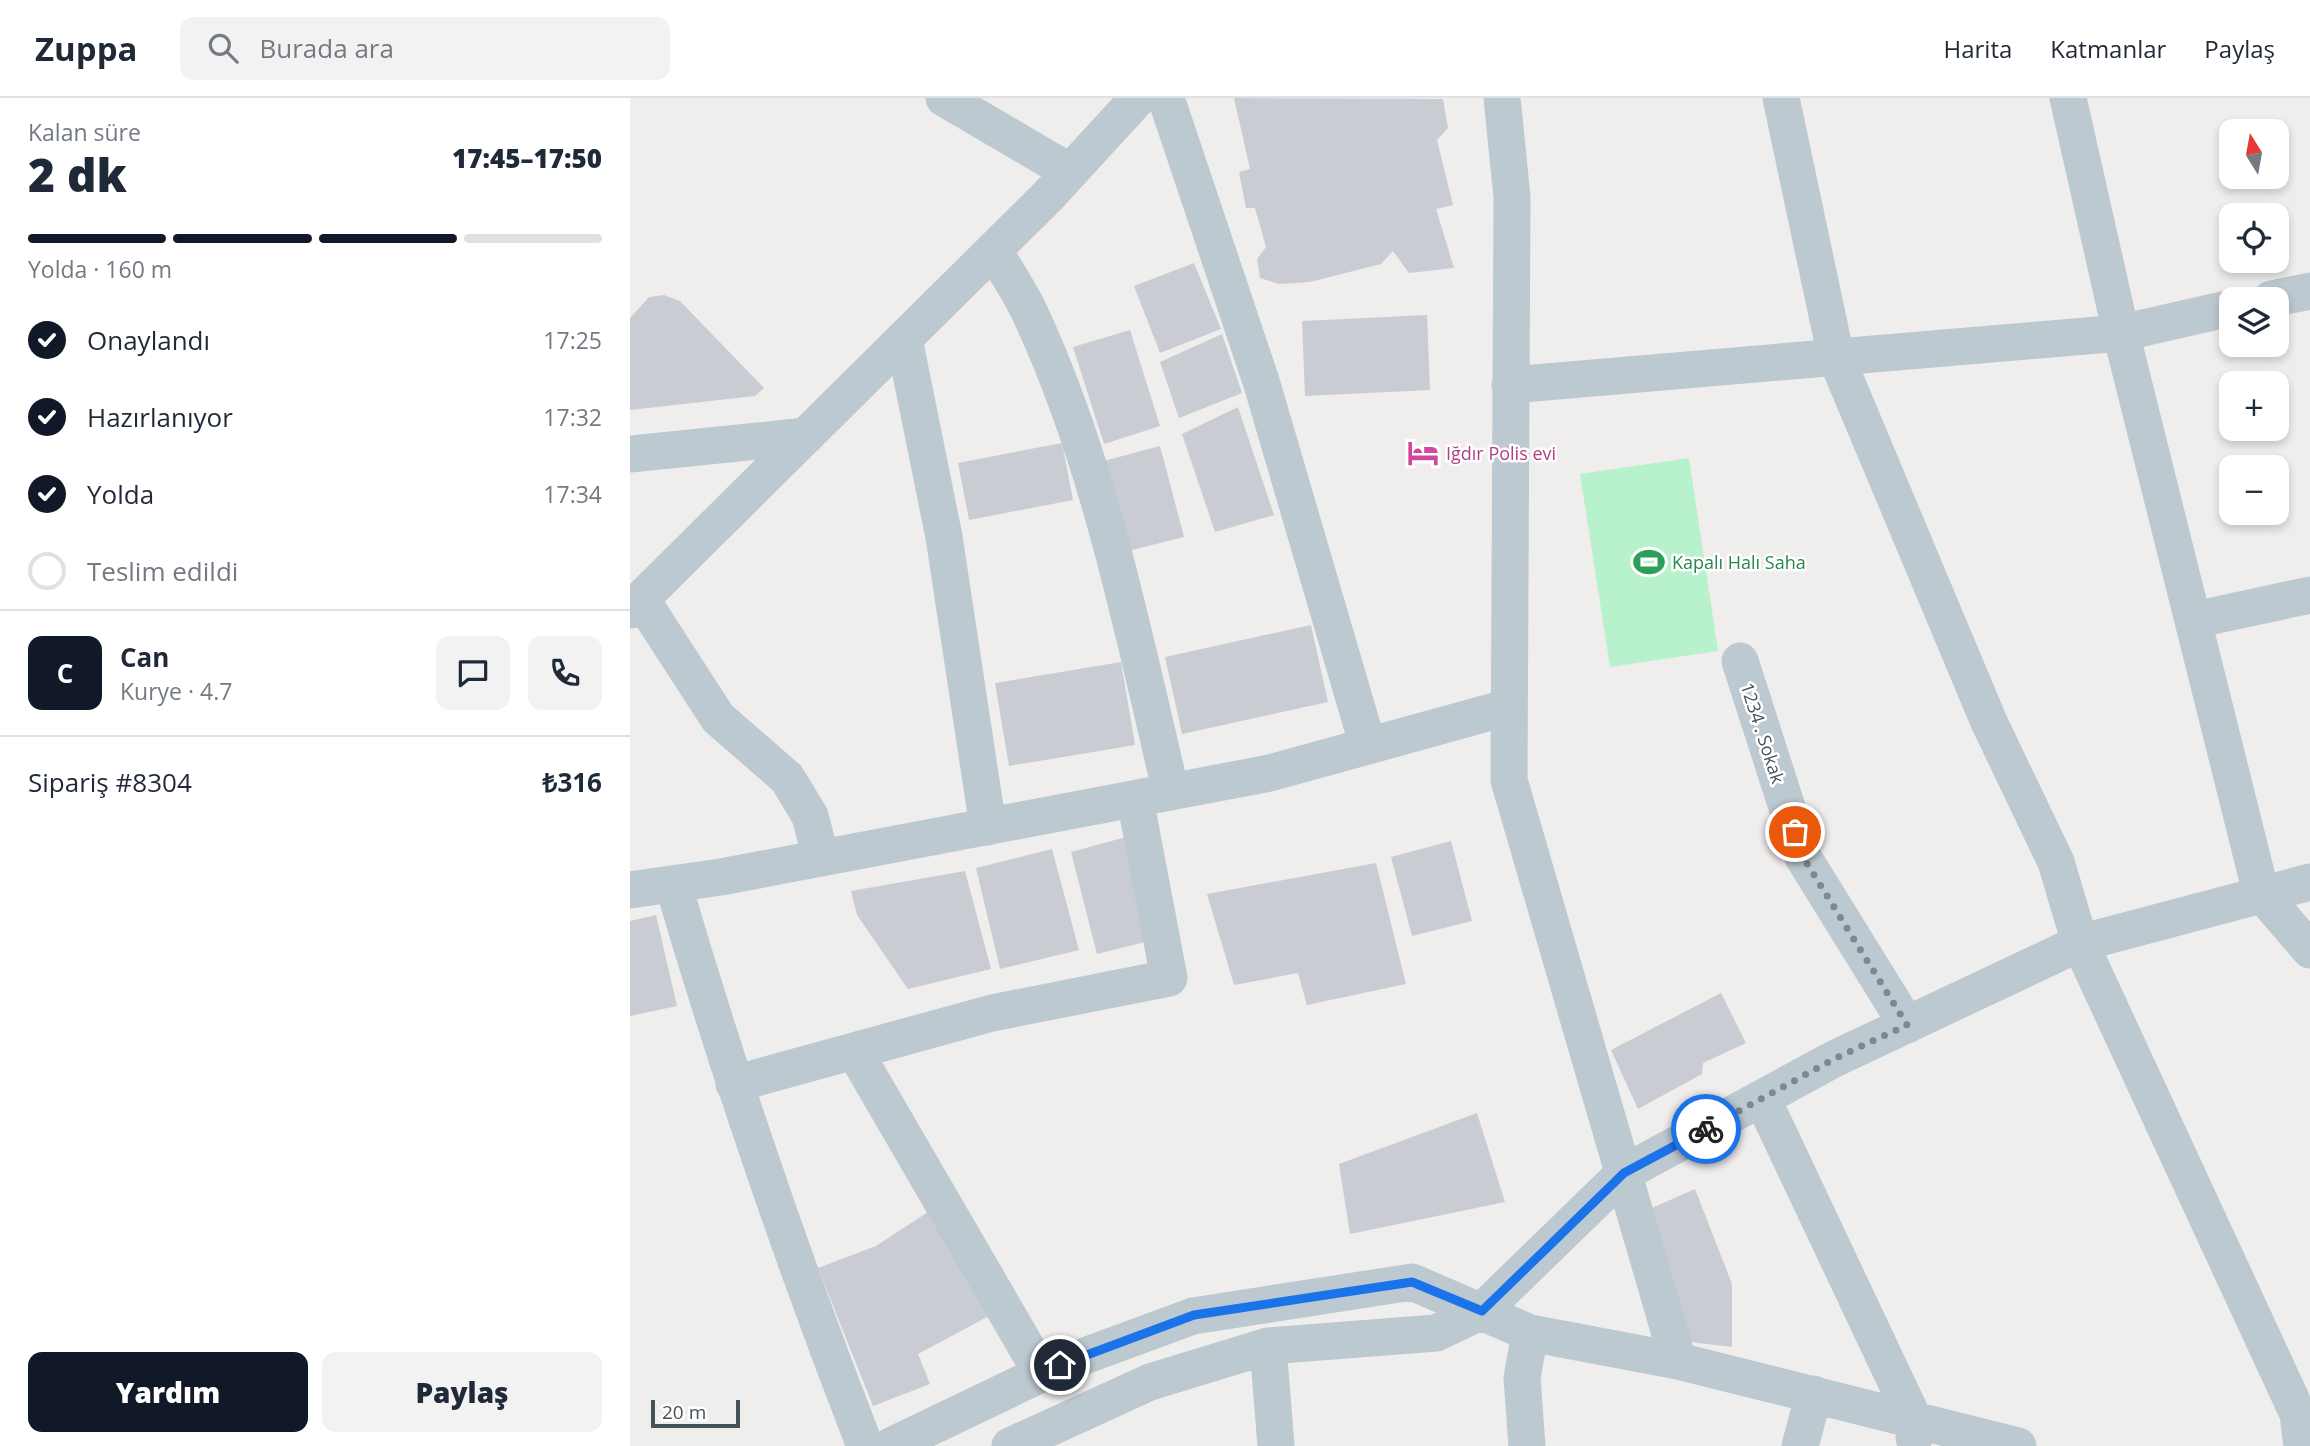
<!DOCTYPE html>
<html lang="tr">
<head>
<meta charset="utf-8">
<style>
  body { margin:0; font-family:"Open Sans",sans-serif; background:#f2f2f3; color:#1f2937; height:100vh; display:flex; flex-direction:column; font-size:26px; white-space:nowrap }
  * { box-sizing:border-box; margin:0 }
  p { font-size:23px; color:#747a83 }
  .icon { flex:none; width:38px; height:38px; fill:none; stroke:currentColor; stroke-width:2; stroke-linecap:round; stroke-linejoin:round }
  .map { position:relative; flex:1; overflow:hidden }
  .sheet { display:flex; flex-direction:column; background:#fff; width:630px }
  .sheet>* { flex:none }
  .needle { width:46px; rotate:349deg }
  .controls { position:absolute; left:1589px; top:21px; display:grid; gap:14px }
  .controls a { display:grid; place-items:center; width:70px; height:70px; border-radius:14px; background:#fff; box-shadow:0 4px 10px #0003; font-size:35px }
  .scale { position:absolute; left:21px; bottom:18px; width:89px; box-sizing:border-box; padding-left:7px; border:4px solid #44525c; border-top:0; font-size:19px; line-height:24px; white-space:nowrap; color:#44525c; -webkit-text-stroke:5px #fff; paint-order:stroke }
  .pin { position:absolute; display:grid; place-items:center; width:60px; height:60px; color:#fff; margin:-30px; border:4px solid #fff; border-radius:50%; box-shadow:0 2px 7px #0007 }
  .courier { position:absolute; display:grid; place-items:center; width:70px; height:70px; margin:-35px; border:5px solid #1a73e8; border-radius:50%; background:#fff; color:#222; box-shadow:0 2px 9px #0007 }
  .summary em { font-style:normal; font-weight:800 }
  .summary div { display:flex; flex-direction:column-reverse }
  .summary { display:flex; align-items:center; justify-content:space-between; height:119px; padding:0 28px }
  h1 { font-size:46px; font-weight:800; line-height:52px }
  .bar { display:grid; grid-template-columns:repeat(4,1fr); gap:10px 7px; align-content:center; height:84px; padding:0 28px }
  .bar i { height:9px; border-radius:5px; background:#e0e1e3 }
  .bar .selected { background:#111827 }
  .bar p { grid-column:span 4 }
  .line { display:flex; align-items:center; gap:18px; padding:0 28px; border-top:2px solid #e0e1e3 }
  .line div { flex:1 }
  .round { display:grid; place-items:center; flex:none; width:74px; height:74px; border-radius:14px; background:#f2f2f3 }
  ol { padding:0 28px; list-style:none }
  li { display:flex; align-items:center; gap:21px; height:77px }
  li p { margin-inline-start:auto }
  li .icon { padding:7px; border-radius:50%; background:#111827; color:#fff; stroke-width:4 }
  li:last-child { color:#747a83 }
  li i { width:38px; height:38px; border:4px solid #e0e1e3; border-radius:50% }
  .action { display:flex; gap:14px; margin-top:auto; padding:14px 28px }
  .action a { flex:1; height:80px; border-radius:14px; background:#111827; color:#fff; font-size:28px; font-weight:800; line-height:80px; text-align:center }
  .action a+a { background:#f2f2f3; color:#1f2937 }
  header { display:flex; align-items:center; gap:42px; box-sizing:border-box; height:98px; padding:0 35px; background:#fff; border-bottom:2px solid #e0e1e3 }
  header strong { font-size:33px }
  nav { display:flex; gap:38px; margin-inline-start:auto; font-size:24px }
  .search { width:490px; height:63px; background:#f2f2f3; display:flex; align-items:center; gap:18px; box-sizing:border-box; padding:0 24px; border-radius:14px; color:#747a83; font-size:26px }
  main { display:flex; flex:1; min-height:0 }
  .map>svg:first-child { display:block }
  .green { fill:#b7f2cc }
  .building { fill:#c9ccd3 }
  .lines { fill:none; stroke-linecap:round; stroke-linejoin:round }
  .minor { stroke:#bcc9d1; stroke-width:37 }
  .done { stroke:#80888f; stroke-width:7; stroke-dasharray:0 12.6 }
  .route { stroke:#1a73e8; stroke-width:9 }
  .labels { text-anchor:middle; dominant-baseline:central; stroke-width:5; stroke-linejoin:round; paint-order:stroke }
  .hotel-label { font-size:18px; fill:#b23c85; stroke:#fff; text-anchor:start }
  .leisure-label { font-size:18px; fill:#27864d; stroke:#fff; text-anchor:start }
  .street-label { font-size:18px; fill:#44525c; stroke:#fff }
</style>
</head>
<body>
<header>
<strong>Zuppa</strong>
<div class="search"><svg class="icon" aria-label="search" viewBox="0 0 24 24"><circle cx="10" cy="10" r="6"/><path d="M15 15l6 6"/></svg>Burada ara</div>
<nav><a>Harita</a><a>Katmanlar</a><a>Paylaş</a></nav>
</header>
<main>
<section class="sheet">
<div class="summary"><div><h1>2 dk</h1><p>Kalan süre</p></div><em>17:45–17:50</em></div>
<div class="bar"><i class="selected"></i><i class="selected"></i><i class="selected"></i><i></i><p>Yolda · 160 m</p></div>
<ol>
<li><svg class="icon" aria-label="check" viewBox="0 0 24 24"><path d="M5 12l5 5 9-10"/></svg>Onaylandı<p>17:25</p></li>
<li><svg class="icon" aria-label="check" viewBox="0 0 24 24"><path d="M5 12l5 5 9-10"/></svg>Hazırlanıyor<p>17:32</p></li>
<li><svg class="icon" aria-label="check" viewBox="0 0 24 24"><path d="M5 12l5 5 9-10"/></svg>Yolda<p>17:34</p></li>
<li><i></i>Teslim edildi</li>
</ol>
<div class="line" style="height:126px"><b class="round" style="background:#111827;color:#fff">C</b><div><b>Can</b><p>Kurye · 4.7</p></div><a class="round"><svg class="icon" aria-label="chat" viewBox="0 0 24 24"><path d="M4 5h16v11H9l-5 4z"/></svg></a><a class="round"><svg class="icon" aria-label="phone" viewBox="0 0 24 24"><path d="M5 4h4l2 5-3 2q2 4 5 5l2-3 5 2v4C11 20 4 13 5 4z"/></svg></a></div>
<div class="line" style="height:91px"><div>Sipariş #8304</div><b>₺316</b></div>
<div class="action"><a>Yardım</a><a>Paylaş</a></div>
</section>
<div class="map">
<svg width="1680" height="1348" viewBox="0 0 1680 1348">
  <rect width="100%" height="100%" fill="#f0eded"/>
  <path class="green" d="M1059,360L1088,553L980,569L950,376Z"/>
  <path class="building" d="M604,0L813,1L818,30L807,42L823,107L806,111L824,170L779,175L763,153L751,166L680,184L649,186L630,180L627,161L636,149L625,110H616L609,74L620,71Z
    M564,165L591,231L530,255L504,188Z
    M34,197L50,203L134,290L125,298L0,312V220L19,199Z
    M797,217L800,292L675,298L672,223Z
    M500,232L530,328L474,346L443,249Z
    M592,236L612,295L549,320L530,264Z
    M608,309L644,417L585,434L552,336Z
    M432,345L443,402L339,422L328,365Z
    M530,348L554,439L494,454L470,364Z
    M681,527L698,604L552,636L535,559Z
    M491,564L505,647L379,668L365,585Z
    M496,739L523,842L467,856L441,754Z
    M821,743L842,823L782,838L761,759Z
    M422,751L449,852L370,871L346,770Z
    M746,765L776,886L677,907L668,875L604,887L577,796Z
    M335,773L361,871L278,891L227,817L221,793Z
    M26,817L47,908L0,918V823Z
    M1091,895L1116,945L1073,965L1072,976L1008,1011L981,952Z
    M847,1015L875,1104L720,1136L709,1066Z
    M1065,1091L1102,1186V1249L1052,1243L1015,1113Z
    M298,1114L359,1218L288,1256L300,1286L243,1308L188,1170L246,1148Z"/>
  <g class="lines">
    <path class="minor" d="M314,0L440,74
      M536,0L631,283L738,648
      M872,0L882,99L879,682L1048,1263
      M1151,0L1206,259L1359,624L1426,764L1450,845L1668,1316L1672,1348
      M1438,0L1491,235L1631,795L1680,852
      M363,152C375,171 388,191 398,211C470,364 502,531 541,694
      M1641,201L1680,193
      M274,241L314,439L358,729
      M880,287L1491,235L1601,210
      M0,356L176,338
      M11,501L88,620L157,680L180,718L191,760
      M0,512L419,97L508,0
      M1564,522L1680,497
      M1110,563L1173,759L1277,927
      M43,786C99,976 163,1163 235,1348
      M0,792L91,779L640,675L879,609
      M225,954L412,1276
      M104,986L362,915L539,880L505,701
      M1132,1000L1285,1324L1284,1340
      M638,1248L646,1348
      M261,1348L430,1267L563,1218L782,1184L900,1235L1048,1263L1388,1348
      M380,1348L520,1284L638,1248L806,1235L852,1213L994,1075L1204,961L1450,845L1680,784
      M897,1348L892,1280L900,1235
      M1170,1348L1184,1296"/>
  </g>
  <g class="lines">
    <path class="done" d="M1076,1031L1204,961L1277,927L1173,759L1165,734"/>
    <path class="route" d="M430,1267L564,1217L782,1184L852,1213L994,1075L1076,1031"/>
  </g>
  <defs>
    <symbol id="hotel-bare" viewBox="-9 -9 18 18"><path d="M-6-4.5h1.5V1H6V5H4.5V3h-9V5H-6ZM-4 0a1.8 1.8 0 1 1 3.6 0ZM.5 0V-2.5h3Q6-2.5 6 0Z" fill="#d1479c" stroke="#fff" stroke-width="2.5" paint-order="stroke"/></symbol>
    <symbol id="stadium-bare" viewBox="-9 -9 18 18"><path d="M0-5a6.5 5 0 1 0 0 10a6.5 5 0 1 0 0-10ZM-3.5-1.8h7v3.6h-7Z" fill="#2e9e5b" stroke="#fff" stroke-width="2.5" paint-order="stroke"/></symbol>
  </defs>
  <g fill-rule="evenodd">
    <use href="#hotel-bare" x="771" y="333" width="44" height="44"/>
    <use href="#stadium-bare" x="997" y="442" width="44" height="44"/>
  </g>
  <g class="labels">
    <g class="hotel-label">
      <text x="816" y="355">Iğdır Polis evi</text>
    </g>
    <g class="leisure-label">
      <text x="1042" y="464">Kapalı Halı Saha</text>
    </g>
    <g class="street-label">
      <text transform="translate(1133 635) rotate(72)">1234 . Sokak</text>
    </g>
  </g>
</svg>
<div class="controls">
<a><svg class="needle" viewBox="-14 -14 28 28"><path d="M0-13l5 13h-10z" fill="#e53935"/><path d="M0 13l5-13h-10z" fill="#747a83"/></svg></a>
<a><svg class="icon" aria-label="locate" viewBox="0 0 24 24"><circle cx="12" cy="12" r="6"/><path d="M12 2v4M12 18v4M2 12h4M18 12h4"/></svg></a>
<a><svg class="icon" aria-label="layers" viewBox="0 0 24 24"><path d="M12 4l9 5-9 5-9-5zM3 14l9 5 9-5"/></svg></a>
<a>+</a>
<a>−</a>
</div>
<div class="scale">20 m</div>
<div class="pin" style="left:1165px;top:734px;background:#ea580c"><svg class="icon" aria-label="bag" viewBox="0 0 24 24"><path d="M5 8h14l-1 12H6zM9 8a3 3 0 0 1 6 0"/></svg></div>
<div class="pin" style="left:430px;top:1267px;background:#1f2937"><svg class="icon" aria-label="home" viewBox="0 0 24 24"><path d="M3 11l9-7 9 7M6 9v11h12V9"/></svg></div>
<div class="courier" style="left:1076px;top:1031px"><svg class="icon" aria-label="bike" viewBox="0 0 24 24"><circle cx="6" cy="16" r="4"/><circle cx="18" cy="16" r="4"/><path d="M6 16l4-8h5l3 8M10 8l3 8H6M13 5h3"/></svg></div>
</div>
</main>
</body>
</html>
